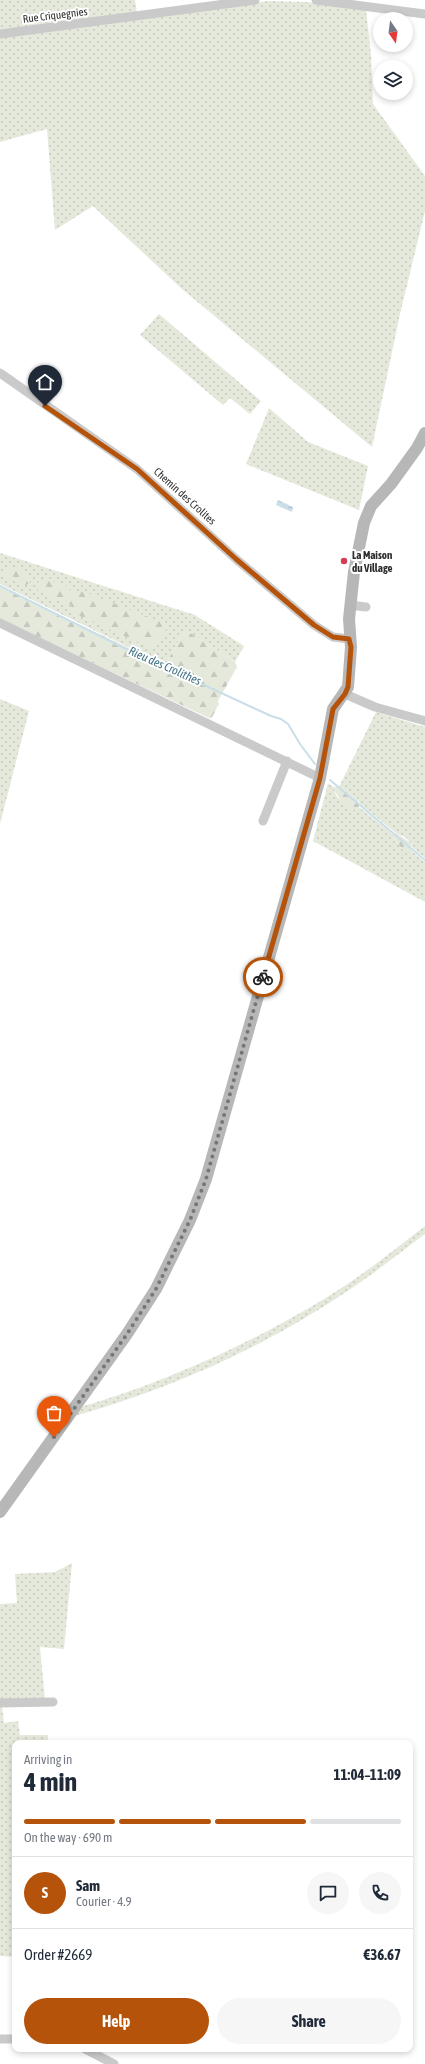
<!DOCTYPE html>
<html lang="en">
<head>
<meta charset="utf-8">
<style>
  body { margin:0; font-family:"Asap Condensed",sans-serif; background:#f6f6f7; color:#1f2937; height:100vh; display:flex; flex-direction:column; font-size:15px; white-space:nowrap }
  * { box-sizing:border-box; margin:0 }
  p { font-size:13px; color:#747a83 }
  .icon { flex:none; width:22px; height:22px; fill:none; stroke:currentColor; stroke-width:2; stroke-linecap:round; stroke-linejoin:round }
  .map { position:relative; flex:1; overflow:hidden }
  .drawer { position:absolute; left:12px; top:1740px; width:401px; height:312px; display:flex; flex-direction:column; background:#fff; border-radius:8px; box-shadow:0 2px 6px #0003 }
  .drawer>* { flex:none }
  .needle { width:26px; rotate:166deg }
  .fabs { position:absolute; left:373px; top:12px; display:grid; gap:8px }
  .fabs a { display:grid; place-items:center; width:40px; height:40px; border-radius:50%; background:#fff; box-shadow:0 2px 6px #0003; font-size:20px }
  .pin { position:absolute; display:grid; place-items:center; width:34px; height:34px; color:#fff; margin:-41px -17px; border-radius:50% 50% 50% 0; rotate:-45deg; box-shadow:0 0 4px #0007 }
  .pin .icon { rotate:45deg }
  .courier { position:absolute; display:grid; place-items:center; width:40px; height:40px; margin:-20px; border:3px solid #b45309; border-radius:50%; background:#fff; color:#222; box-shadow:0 1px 5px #0007 }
  .headline em { font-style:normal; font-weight:700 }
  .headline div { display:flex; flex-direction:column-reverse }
  .headline { display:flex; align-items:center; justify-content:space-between; height:68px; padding:0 12px }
  h1 { font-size:26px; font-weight:700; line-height:30px }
  .bar { display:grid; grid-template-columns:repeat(4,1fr); gap:6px 4px; align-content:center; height:48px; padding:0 12px }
  .bar i { height:5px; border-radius:3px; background:#e0e1e3 }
  .bar .on { background:#b45309 }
  .bar p { grid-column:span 4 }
  .line { display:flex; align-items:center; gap:10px; padding:0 12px; border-top:1px solid #e0e1e3 }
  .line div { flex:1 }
  .round { display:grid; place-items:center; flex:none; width:42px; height:42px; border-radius:21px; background:#f6f6f7 }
  .button { display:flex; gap:8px; margin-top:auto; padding:8px 12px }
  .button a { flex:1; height:46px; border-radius:24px; background:#b45309; color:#fff; font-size:16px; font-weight:700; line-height:46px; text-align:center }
  .button a+a { background:#f6f6f7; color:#1f2937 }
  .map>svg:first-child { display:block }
  .grass { fill:url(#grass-dots) }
  .forest { fill:url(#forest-firs) }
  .water { fill:url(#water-ripples) }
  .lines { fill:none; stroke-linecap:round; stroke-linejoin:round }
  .stream { stroke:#c9dee8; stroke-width:2 }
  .street { stroke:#cacaca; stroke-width:9 }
  .secondary { stroke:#b7b7b7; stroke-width:12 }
  .done { stroke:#767676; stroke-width:4; stroke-dasharray:0 7.2 }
  .route { stroke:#b45309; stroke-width:5 }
  .poi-dot { fill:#d53d55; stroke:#fff; stroke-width:1.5 }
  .labels { text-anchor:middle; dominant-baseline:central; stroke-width:4; stroke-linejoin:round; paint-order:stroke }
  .street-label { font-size:11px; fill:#2d2d2d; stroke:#fff }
  .poi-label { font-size:11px; font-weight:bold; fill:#2d2d2d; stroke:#fff; text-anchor:start }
  .water-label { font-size:12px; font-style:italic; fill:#427287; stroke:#fff }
</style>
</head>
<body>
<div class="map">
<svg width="425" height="2064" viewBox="0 0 425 2064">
  <defs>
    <pattern id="grass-dots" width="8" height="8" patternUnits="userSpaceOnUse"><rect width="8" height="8" fill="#e4e9dc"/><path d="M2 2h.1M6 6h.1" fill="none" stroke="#c4c8bd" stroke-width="1.8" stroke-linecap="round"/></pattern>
    <pattern id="forest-firs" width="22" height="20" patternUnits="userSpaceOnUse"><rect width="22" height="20" fill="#e4e9dc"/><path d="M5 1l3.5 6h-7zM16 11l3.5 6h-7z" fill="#c4c8bd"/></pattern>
    <pattern id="water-ripples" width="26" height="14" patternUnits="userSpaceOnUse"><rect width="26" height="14" fill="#c9dee8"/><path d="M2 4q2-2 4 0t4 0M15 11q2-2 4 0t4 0" fill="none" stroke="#adbfc7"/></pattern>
  </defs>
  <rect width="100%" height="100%" fill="#fff"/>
  <path class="grass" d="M0,0H135L137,13L0,31Z
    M268,1L307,2L366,10L371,55L373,104L425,176V211L400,314L372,447L182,289L93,206L55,230L47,129L0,142V36Z
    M159,314L261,401L250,414L230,398L223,405L140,335Z
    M269,408L308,442L368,466L359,510L246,464Z
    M0,553L195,615L244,646L235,662L189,632L182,635L165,665L0,584Z
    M0,699L29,711L0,824Z
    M376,712L425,727V858L413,848L411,843L405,837L396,833L360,804L358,799L339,787Z
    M328,783L333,787L337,797L353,810L359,807L393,834V838L404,851H412L425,862V902L313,841Z
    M425,1226V1234C407,1247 390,1261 372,1274C282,1339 181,1386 75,1416L81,1407C167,1382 252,1343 329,1296C363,1275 394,1250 425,1226Z
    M72,1563L64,1649L40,1647L45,1700H0V1604L17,1603L15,1574L55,1572Z
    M0,1706H2L4,1723L18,1721L20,1735H48V1743H15V1957L0,1956Z"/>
  <path class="forest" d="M8,568L19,569L30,575V583L26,585L5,578L3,573Z
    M45,579L66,585L68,589L77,592L80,590L169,625L153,649L73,613L71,605L49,597L38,591V582Z
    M0,587L165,665L182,635L189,632L235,662L237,667L218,701L219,704L211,719L0,619Z
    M333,787H339L358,799L359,807L353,810C342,805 338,797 333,787Z
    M396,833L411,843L412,851H404L393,838V834Z"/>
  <path class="water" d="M278,500L293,507L292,512L276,505Z"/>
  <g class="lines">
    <path class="stream" d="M0,586L120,646L271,716L281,719L288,724L300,744L315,764
      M330,780L425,860"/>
    <path class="street" d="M316,0L425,14
      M0,34L255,0
      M0,373L137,469L236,559L314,625L333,637L349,639
      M350,605L366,607
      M0,623L320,778
      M345,694L375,707L425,721
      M263,821L287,761
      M0,1703L53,1702
      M0,2039H15
      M85,2049L114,2064"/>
    <path class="secondary" d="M0,1512L127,1334L156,1289L190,1220L206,1179L320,778L333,709L348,687L351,647L349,619L354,572L364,523L371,506L391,484L417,448L425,433"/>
  </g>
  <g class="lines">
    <path class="done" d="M54,1437L127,1334L156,1289L190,1220L206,1179L263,977"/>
    <path class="route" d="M45,406L137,469L236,559L314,625L333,637L349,639L351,647L348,687L345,694L333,709L320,778L263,977"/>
  </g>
  <circle class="poi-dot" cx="344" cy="561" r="4"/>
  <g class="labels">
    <g class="street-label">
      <text transform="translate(55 15) rotate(-7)">Rue Criquegnies</text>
      <text transform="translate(185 496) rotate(42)">Chemin des Crolites</text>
    </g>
    <g class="poi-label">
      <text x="352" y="555">La Maison<tspan x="352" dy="13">du Village</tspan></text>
    </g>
    <g class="water-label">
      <text transform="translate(165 666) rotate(24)">Rieu des Crolithes</text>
    </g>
  </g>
</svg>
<div class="fabs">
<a><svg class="needle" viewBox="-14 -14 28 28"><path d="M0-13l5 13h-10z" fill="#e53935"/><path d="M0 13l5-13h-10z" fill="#747a83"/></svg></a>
<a><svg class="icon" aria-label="layers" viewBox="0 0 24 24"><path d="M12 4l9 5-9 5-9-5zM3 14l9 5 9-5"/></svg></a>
</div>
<div class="pin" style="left:54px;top:1437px;background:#ea580c"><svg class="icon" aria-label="bag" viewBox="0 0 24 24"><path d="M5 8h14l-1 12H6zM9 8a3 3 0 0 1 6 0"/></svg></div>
<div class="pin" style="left:45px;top:406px;background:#1f2937"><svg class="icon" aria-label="home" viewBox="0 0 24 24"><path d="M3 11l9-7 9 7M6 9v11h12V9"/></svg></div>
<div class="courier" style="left:263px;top:977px"><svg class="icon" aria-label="bike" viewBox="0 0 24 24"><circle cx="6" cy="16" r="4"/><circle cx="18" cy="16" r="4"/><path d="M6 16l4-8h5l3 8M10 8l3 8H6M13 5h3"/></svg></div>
<section class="drawer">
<div class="headline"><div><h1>4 min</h1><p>Arriving in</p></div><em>11:04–11:09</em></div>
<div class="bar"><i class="on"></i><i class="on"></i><i class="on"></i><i></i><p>On the way · 690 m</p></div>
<div class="line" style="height:72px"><b class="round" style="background:#b45309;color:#fff">S</b><div><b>Sam</b><p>Courier · 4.9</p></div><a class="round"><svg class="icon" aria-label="chat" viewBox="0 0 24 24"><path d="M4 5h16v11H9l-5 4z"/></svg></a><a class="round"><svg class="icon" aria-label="phone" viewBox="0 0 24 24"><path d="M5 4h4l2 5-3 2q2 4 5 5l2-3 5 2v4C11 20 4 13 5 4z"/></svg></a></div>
<div class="line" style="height:52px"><div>Order #2669</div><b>€36.67</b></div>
<div class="button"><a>Help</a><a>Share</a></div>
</section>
</div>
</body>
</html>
